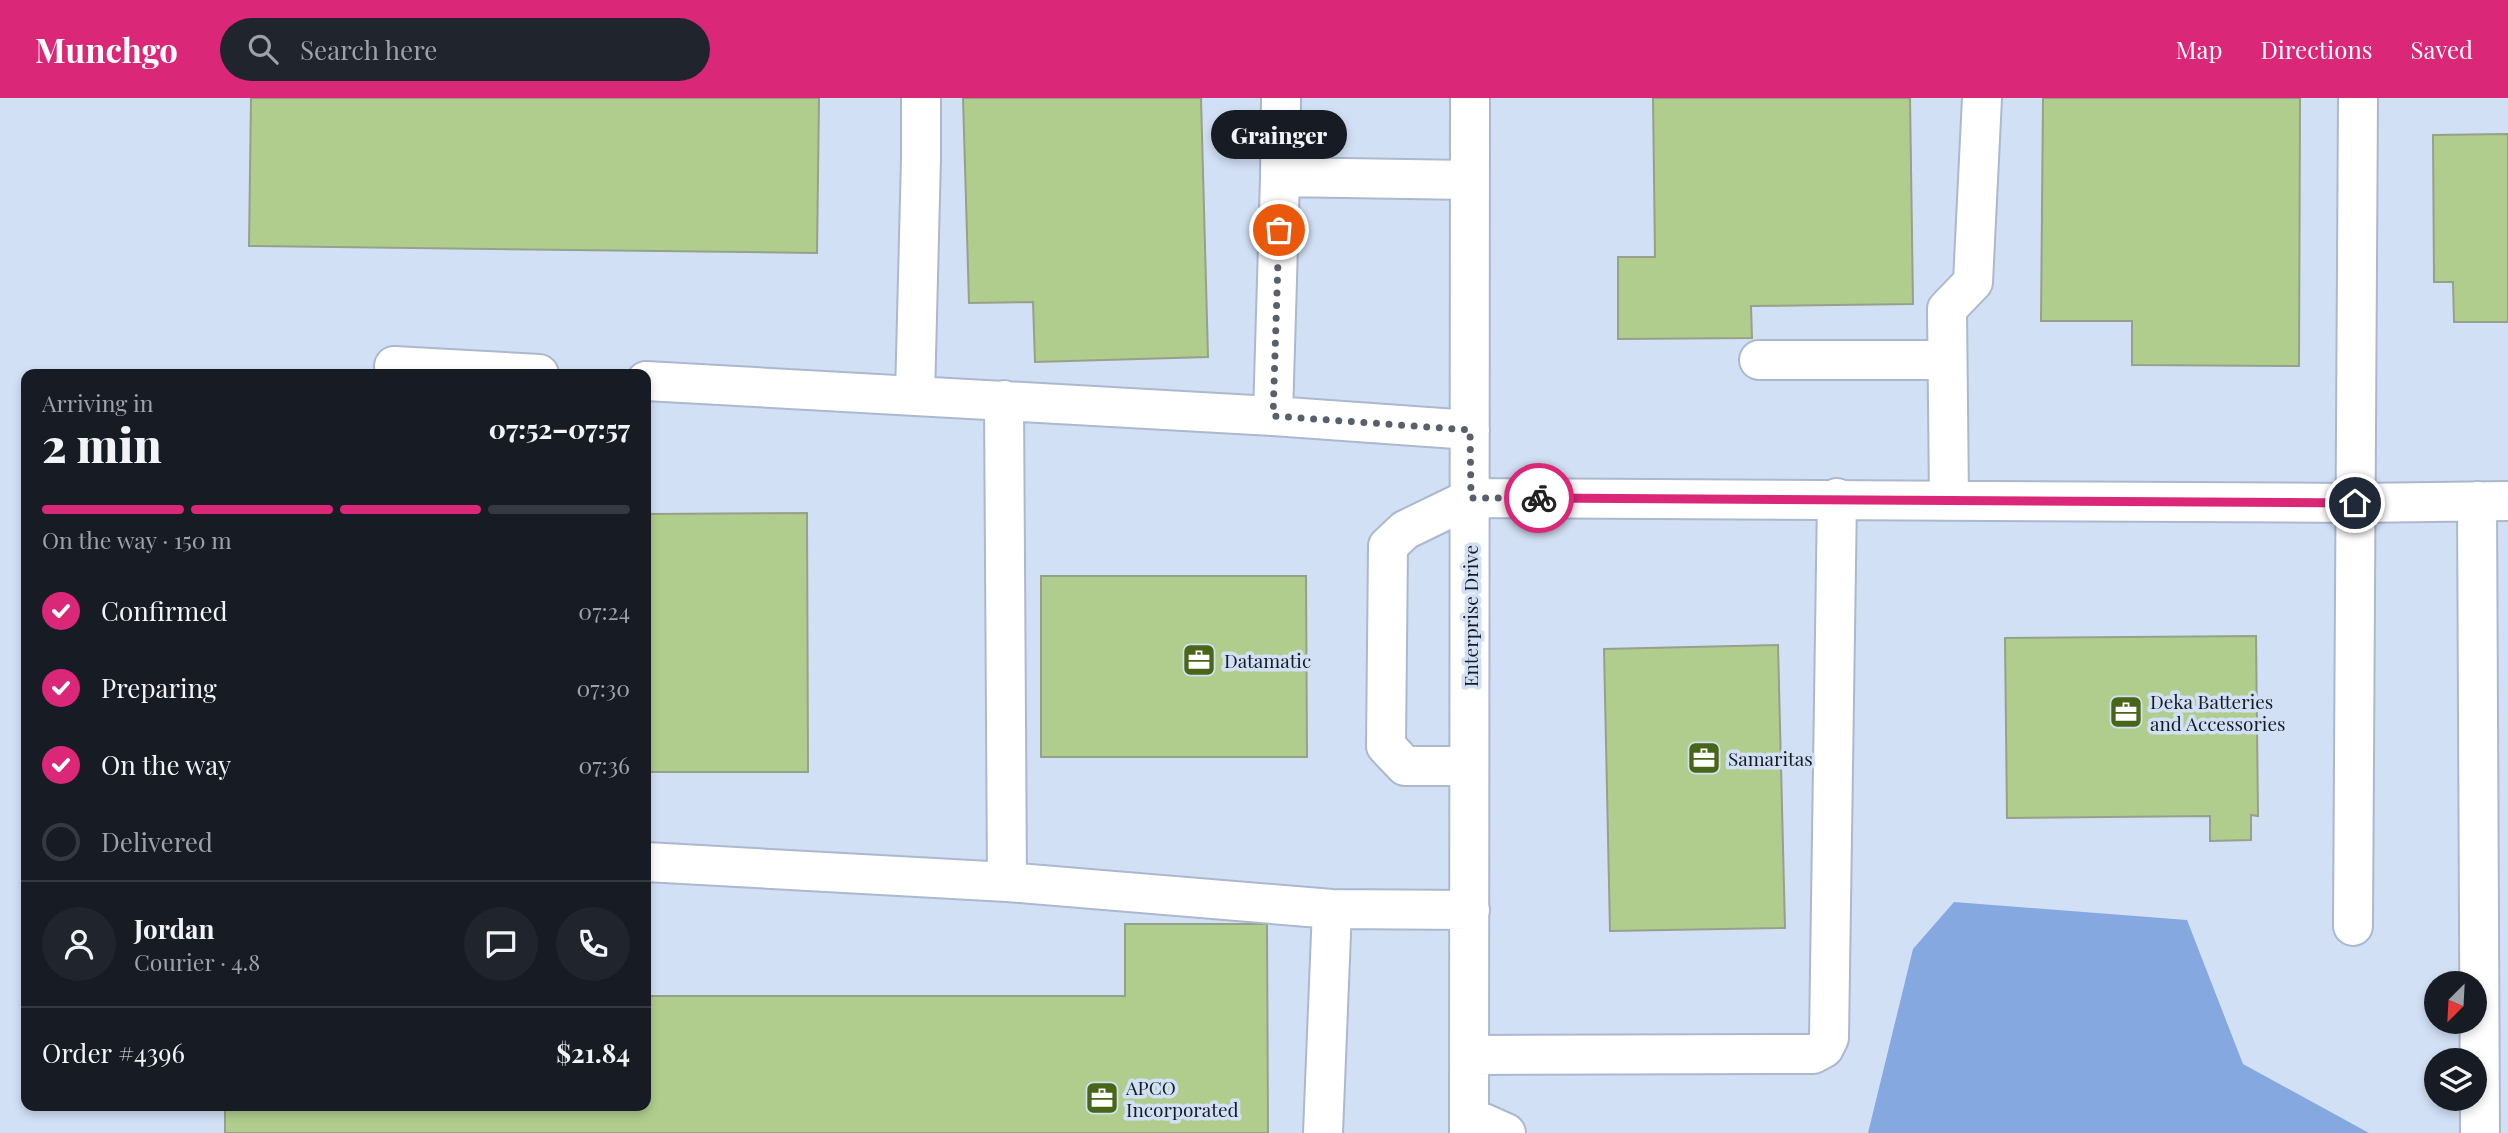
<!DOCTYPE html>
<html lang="en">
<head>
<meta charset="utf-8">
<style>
  body { margin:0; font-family:"Playfair Display",serif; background:#20242c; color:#f1f3f6; height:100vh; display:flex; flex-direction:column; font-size:26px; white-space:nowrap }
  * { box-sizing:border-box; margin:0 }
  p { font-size:23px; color:#9ea1a6 }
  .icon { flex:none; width:38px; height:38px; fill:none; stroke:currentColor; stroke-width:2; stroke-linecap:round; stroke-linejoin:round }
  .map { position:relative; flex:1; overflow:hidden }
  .side { position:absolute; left:21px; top:271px; width:630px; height:742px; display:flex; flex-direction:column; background:#171b24; border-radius:14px; box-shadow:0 4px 10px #0003 }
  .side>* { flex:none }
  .needle { width:46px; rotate:204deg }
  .controls { position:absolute; left:2424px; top:873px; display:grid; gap:14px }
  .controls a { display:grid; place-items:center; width:63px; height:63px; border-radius:50%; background:#171b24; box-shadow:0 4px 10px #0003; font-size:35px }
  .pin { position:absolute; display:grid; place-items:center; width:60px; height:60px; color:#fff; margin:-30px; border:4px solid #fff; border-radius:50%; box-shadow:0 2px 7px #0007 }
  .courier { position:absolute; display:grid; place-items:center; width:70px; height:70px; margin:-35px; border:5px solid #db2777; border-radius:50%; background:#fff; color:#222; box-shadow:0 2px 9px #0007 }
  .bubble { position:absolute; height:49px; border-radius:24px; background:#171b24; box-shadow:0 4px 10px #0003; font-size:23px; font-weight:800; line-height:49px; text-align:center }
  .headline em { font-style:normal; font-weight:800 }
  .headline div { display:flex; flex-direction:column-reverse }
  .headline { display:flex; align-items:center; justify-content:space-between; height:119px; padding:0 21px }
  h1 { font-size:46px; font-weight:800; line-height:52px }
  .bar { display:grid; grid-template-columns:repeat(4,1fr); gap:10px 7px; align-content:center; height:84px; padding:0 21px }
  .bar i { height:9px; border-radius:5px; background:#363941 }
  .bar .selected { background:#db2777 }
  .bar p { grid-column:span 4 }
  .line { display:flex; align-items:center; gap:18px; padding:0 21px; border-top:2px solid #363941 }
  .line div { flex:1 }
  .round { display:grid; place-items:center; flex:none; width:74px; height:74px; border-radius:37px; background:#20242c }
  ol { padding:0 21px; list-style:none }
  li { display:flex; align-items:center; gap:21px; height:77px }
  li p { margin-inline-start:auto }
  li .icon { padding:7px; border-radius:50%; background:#db2777; color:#fff; stroke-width:4 }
  li:last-child { color:#9ea1a6 }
  li i { width:38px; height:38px; border:4px solid #363941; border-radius:50% }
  header { display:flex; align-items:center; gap:42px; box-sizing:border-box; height:98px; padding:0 35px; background:#db2777; color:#fff }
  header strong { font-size:33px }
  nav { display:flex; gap:38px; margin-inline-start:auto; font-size:24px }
  .search { width:490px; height:63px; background:#20242c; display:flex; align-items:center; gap:18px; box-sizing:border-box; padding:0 24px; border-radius:38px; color:#9ea1a6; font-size:26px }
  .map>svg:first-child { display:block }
  .forest { fill:#84a8df }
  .building { fill:#b1cd8e; stroke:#96a08a; stroke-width:2 }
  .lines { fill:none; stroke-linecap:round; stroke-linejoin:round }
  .minor-casing { stroke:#abb8cd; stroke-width:42 }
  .minor { stroke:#fff; stroke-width:38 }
  .done { stroke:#58606c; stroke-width:7; stroke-dasharray:0 12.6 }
  .route { stroke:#db2777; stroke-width:9 }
  .labels { text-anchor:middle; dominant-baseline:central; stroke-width:7; stroke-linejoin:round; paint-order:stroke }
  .street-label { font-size:19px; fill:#171b23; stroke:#d2e0f5 }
  .poi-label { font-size:19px; fill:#171b23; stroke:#d2e0f5; text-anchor:start }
</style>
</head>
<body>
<header>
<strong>Munchgo</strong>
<div class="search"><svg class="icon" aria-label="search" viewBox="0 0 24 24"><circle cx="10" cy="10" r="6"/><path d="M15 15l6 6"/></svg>Search here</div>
<nav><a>Map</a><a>Directions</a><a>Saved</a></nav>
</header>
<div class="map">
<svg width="2508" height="1035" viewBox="0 0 2508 1035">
  <rect width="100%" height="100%" fill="#d2e0f5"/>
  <path class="forest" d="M1954,804L2187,822L2243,966L2369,1035H1868L1913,851Z"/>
  <path class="building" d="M251,0H819L817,155L249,148Z
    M963,0H1201L1208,259L1035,264L1033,204L969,205Z
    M1653,0H1910L1913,206L1751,208L1752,240L1618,241V159H1655Z
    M2043,0H2300L2299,268L2132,267V223H2041Z
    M2508,36V224H2454L2453,184H2434L2433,37Z
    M807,415L808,674H646V416Z
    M1041,478H1306L1307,659H1041Z
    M2256,538L2258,718L2251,717V742L2210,743V718L2007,720L2005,540Z
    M1778,547L1785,830L1610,833L1604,551Z
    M1125,826H1267L1268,1035H225V1008H646V898H1125Z"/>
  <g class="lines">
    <defs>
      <path id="minor" d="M1280,79L1281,0
        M1759,262H1947
        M394,268L539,276
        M646,283L1273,318L1470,332
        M915,298L921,60V0
        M1004,302L1007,784
        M1273,318L1280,79L1470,82
        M1949,402L1947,211L1973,184L1982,0
        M2477,403L2480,1035
        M1469,668H1405L1386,648L1388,448L1405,432L1471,400L2355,405L2508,403
        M646,764L1007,784L1332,811L1470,812
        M2353,828L2358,0
        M1469,957L1813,956L1824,950L1829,940L1837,400
        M1470,1019L1506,1035
        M1323,1035L1332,811
        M1469,1035L1470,0"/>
    </defs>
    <use href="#minor" class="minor-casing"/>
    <use href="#minor" class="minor"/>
  </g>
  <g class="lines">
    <path class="done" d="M1279,132L1273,318L1470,332L1471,400H1539"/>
    <path class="route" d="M1539,400L2355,405"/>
  </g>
  <defs>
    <symbol id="office-square" viewBox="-11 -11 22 22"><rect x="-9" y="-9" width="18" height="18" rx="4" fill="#486518" stroke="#d2e0f5"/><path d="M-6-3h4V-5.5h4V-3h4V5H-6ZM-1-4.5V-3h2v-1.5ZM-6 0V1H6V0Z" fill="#fff"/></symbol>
  </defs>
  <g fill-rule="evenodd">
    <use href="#office-square" x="1180" y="543" width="38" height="38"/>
    <use href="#office-square" x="2107" y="595" width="38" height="38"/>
    <use href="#office-square" x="1685" y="641" width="38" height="38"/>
    <use href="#office-square" x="1083" y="981" width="38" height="38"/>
  </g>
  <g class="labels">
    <g class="street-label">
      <text transform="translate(1470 518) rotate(-90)">Enterprise Drive</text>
    </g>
    <g class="poi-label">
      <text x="1224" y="562">Datamatic</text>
      <text x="2150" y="603">Deka Batteries<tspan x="2150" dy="22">and Accessories</tspan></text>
      <text x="1728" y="660">Samaritas</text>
      <text x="1126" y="989">APCO<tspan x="1126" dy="22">Incorporated</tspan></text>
    </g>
  </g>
</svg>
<div class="controls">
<a><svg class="needle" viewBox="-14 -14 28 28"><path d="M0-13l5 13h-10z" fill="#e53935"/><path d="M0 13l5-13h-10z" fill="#9ea1a6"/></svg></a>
<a><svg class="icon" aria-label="layers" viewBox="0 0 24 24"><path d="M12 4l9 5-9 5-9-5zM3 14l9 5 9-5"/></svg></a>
</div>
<div class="pin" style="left:1279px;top:132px;background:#ea580c"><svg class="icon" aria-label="bag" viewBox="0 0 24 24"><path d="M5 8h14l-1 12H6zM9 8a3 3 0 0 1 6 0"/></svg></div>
<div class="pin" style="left:2355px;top:405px;background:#1f2937"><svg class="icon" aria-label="home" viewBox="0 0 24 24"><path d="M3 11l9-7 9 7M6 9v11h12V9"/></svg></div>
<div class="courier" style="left:1539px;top:400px"><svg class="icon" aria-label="bike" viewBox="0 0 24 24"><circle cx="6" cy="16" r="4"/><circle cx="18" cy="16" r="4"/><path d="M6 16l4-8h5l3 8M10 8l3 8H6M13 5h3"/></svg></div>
<div class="bubble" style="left:1211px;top:12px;width:136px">Grainger</div>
<section class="side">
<div class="headline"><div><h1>2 min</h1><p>Arriving in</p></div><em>07:52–07:57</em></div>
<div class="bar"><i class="selected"></i><i class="selected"></i><i class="selected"></i><i></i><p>On the way · 150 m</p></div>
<ol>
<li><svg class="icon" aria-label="check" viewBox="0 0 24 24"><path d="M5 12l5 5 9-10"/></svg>Confirmed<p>07:24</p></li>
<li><svg class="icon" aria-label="check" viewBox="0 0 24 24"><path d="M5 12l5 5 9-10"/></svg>Preparing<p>07:30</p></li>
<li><svg class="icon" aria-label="check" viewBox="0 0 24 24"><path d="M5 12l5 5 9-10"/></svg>On the way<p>07:36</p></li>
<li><i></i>Delivered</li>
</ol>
<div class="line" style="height:126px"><a class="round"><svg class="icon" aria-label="person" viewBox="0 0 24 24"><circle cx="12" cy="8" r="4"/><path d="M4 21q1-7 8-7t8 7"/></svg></a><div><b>Jordan</b><p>Courier · 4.8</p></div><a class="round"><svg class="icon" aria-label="chat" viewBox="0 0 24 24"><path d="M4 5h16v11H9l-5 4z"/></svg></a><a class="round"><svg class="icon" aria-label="phone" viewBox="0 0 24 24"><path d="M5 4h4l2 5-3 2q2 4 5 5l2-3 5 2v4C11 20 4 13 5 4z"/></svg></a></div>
<div class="line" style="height:91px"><div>Order #4396</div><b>$21.84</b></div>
</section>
</div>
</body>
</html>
